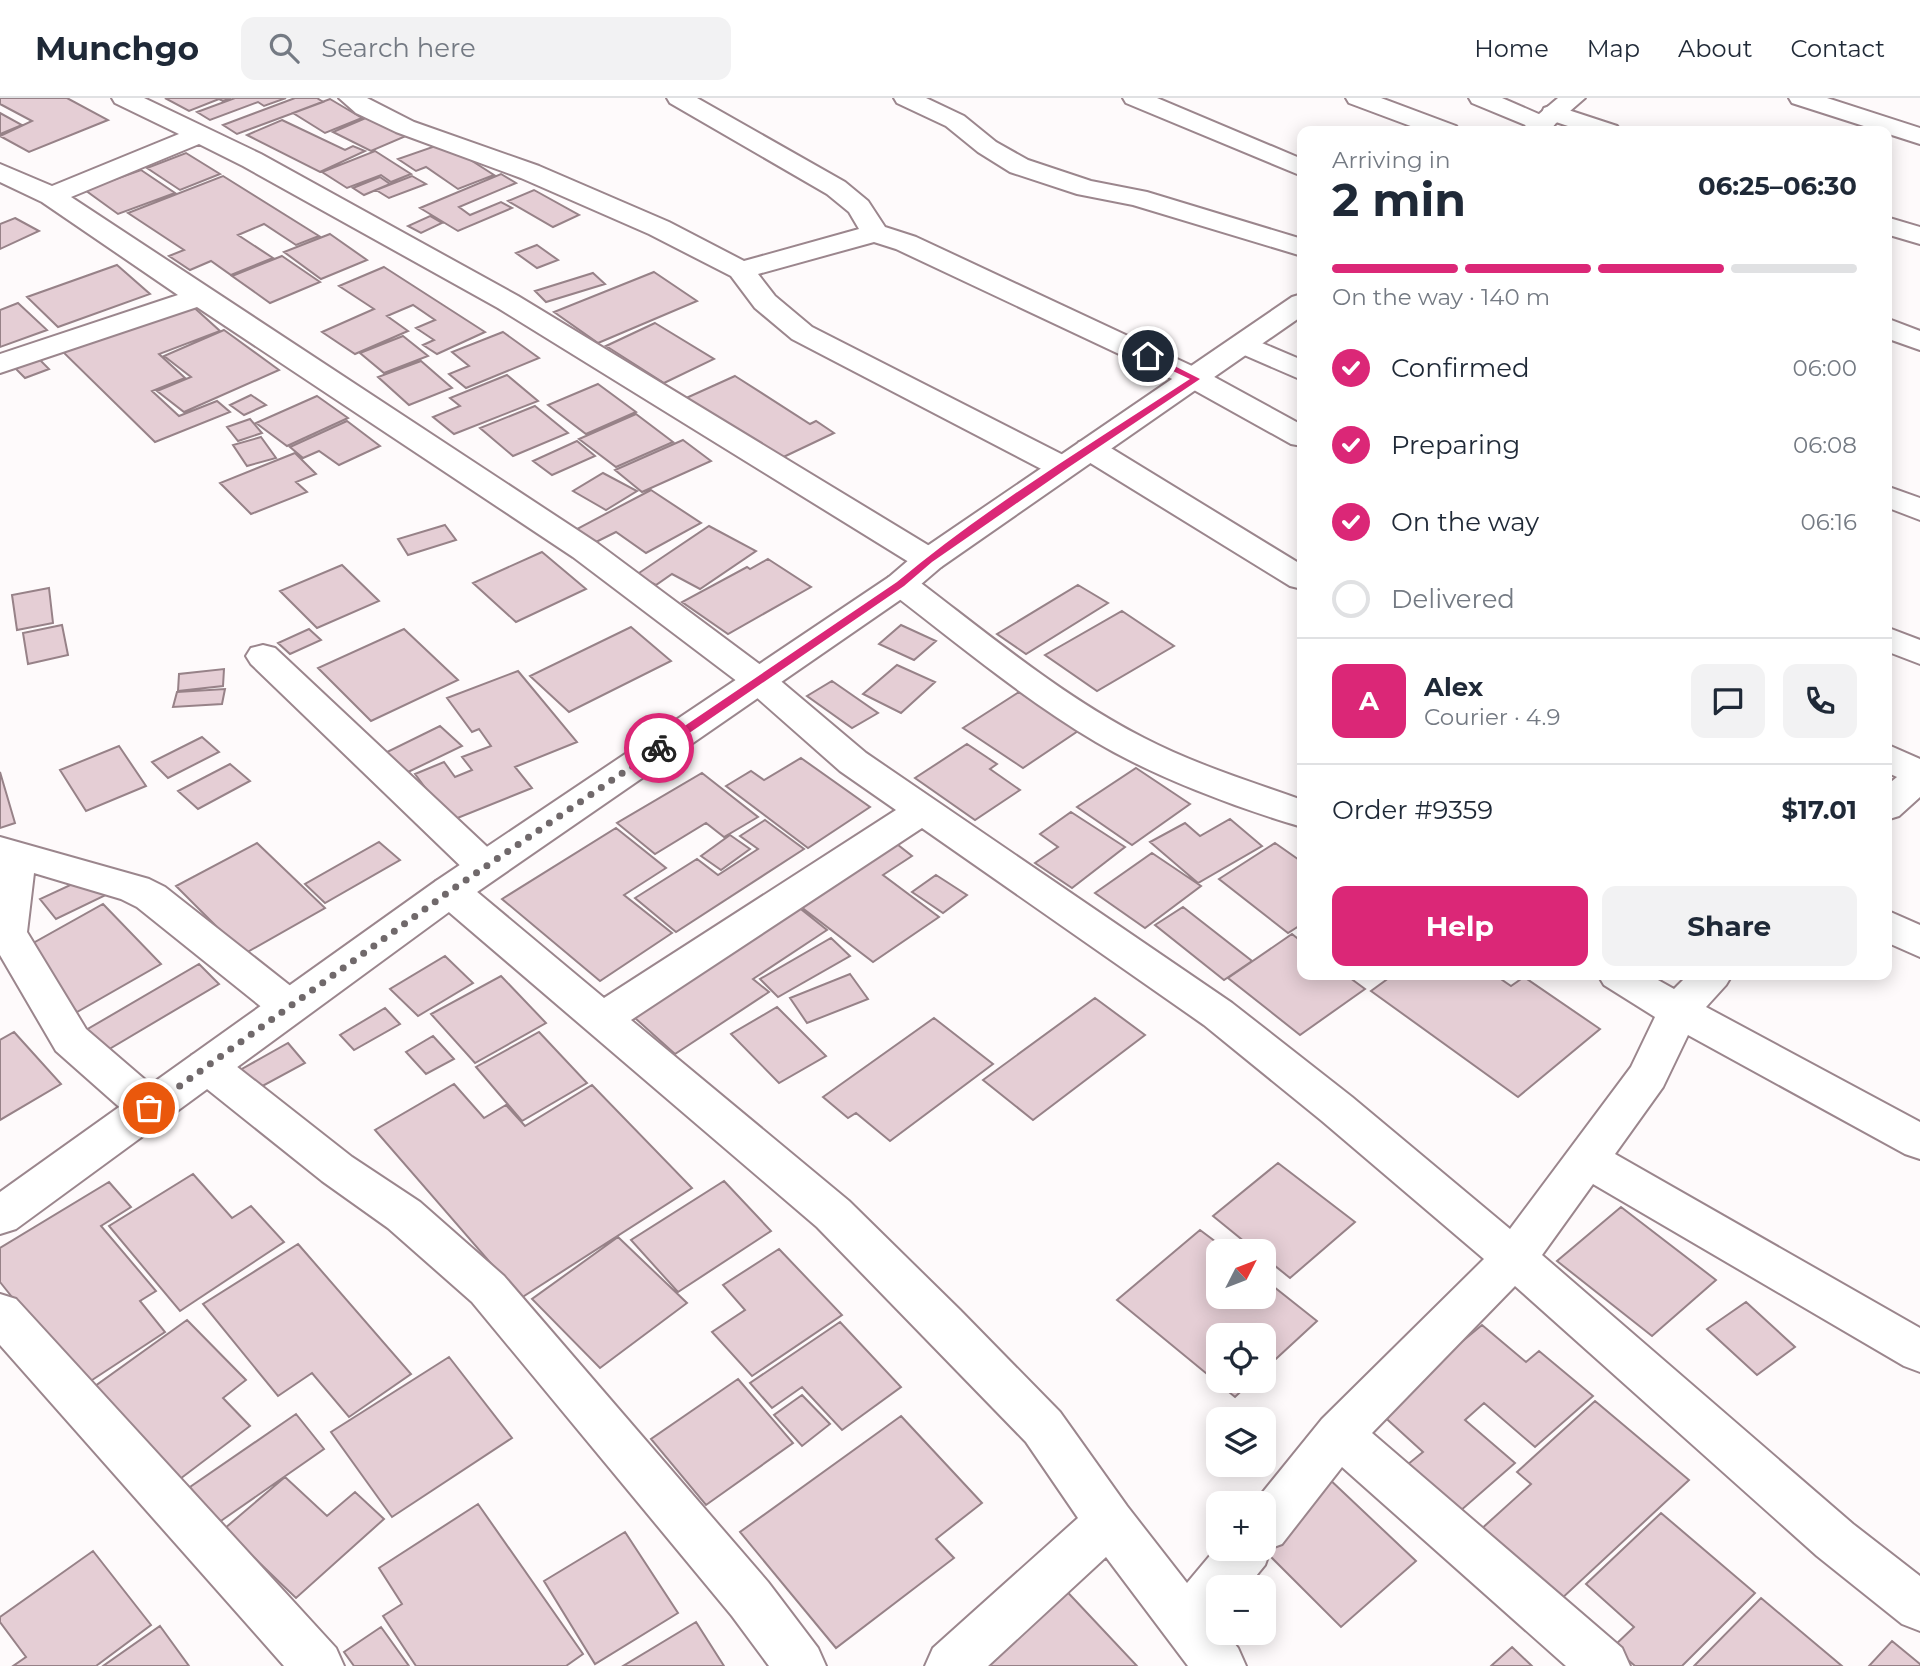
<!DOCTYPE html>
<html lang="en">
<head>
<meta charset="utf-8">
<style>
  body { margin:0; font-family:Montserrat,sans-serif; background:#f2f2f3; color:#1f2937; height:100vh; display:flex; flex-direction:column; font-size:26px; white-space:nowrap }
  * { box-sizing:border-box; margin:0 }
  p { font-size:23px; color:#747a83 }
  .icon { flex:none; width:38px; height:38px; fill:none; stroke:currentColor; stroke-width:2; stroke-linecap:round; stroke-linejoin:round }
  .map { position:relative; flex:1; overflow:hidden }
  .side { position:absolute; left:1297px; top:28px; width:595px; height:854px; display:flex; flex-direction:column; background:#fff; border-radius:14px; box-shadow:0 4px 18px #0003 }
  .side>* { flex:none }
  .needle { width:46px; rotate:48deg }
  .fabs { position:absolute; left:1206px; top:1141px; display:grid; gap:14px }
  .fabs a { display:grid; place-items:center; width:70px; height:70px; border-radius:14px; background:#fff; box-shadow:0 4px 18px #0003; font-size:35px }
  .pin { position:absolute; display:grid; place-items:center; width:60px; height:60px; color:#fff; margin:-30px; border:4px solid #fff; border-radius:50%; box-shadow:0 2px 7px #0007 }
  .courier { position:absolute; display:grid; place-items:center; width:70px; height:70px; margin:-35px; border:5px solid #db2777; border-radius:50%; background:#fff; color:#222; box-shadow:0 2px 9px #0007 }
  .head em { font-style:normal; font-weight:700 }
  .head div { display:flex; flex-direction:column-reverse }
  .head { display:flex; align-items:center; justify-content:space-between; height:119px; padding:0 35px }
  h1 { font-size:46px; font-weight:700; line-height:52px }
  .bar { display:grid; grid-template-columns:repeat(4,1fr); gap:10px 7px; align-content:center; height:84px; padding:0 35px }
  .bar i { height:9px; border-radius:5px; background:#e0e1e3 }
  .bar .current { background:#db2777 }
  .bar p { grid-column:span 4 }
  .line { display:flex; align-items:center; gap:18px; padding:0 35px; border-top:2px solid #e0e1e3 }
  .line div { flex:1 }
  .round { display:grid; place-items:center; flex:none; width:74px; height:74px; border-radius:14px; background:#f2f2f3 }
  ol { padding:0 35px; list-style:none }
  li { display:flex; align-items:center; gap:21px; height:77px }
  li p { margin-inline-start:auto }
  li .icon { padding:7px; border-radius:50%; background:#db2777; color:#fff; stroke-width:4 }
  li:last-child { color:#747a83 }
  li i { width:38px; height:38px; border:4px solid #e0e1e3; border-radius:50% }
  .button { display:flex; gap:14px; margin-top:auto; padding:14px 35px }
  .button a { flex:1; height:80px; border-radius:14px; background:#db2777; color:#fff; font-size:28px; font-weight:700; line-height:80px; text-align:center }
  .button a+a { background:#f2f2f3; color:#1f2937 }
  header { display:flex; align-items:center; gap:42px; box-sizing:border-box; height:98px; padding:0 35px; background:#fff; border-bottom:2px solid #e0e1e3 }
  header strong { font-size:33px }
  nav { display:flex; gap:38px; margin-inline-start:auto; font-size:24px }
  .search { width:490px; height:63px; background:#f2f2f3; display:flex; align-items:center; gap:18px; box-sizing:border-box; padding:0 24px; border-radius:14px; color:#747a83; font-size:26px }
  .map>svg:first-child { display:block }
  .building { fill:#e5ced5; stroke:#978288; stroke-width:2 }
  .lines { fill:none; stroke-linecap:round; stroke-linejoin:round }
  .minor-casing { stroke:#9b868d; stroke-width:4 }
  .tertiary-casing { stroke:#9b868d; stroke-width:4 }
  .minor { fill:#fff; fill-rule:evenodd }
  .tertiary { fill:#fff; fill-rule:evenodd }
  .route { fill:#db2777 }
  .done { stroke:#70696b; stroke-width:7; stroke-dasharray:0 12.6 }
</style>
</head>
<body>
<header>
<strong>Munchgo</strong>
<div class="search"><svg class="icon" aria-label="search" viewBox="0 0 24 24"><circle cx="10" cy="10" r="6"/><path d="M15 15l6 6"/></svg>Search here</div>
<nav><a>Home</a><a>Map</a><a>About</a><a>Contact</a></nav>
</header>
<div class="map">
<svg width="1920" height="1568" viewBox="0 0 1920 1568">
  <rect width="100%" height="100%" fill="#fefafb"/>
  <path class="building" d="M0,0H67L108,22L29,54L0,38L32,23L0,6Z
    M165,0H231L223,3L219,1L189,13Z
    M235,0H286L264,8L258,4L210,22L197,14Z
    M295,0H317L323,4L237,36L223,27Z
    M330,1L362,20L325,35L293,15Z
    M0,15L22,27L0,36Z
    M368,19L406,38L371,53L333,34Z
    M282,22L345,52L353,48L365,53L320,74L247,37Z
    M444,45L494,77L458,91L426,69L416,73L398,61Z
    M375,53L411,76L391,84L381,77L347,90L322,74Z
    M186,55L220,76L180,92L147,70Z
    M141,72L175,95L118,116L85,92Z
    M501,76L516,85L459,109L470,117L501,104L512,110L458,133L420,110Z
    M223,78L319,138L296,147L264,126L238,137L273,160L231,177L211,163L190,172L169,158L184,152L128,115Z
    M412,78L426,86L389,100L376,92Z
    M380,79L390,86L364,97L353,90Z
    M534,92L579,117L553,129L508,103Z
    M430,118L442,125L421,135L408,128Z
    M15,120L39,133L0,151V126Z
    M330,136L367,162L321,181L284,154Z
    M537,147L558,162L537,170L516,155Z
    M282,158L320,184L270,205L232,178Z
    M117,167L150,196L58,229L27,199Z
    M384,169L485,234L437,256L423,247L434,242L416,230L435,222L413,207L387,218L408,233L355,256L322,234L374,211L339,188Z
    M654,174L697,203L598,245L554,214Z
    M593,175L605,186L546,204L535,193Z
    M18,205L47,232L0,249V212Z
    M189,205L220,233L159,256L185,280L152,293L179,318L217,303L230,314L155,344L61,252Z
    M655,225L714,261L664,285L606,248Z
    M224,232L279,272L184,314L157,293L191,279L164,258Z
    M503,234L539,260L466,290L449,276L469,268L452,254Z
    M403,238L428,258L384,275L360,255Z
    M36,258L49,271L25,280L12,267Z
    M421,263L452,290L409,307L378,279Z
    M507,277L538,303L454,336L433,319L460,308L450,300Z
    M735,278L810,326L816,323L834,335L775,363L684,301Z
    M598,286L636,314L586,336L548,307Z
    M251,297L266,307L244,317L230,307Z
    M317,298L348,320L287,348L256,325Z
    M535,308L568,335L513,358L480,330Z
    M636,316L673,344L616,369L579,341Z
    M250,321L262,335L238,343L227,329Z
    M347,323L380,348L339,367L319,353L303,360L290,349Z
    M261,339L276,360L247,368L233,347Z
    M683,342L711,363L642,394L615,372Z
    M577,343L595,358L552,377L533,363Z
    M295,355L316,376L296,384L307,394L251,416L220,385Z
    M603,375L637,393L606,412L573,393Z
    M651,392L701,425L646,455L616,434L594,445L575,432Z
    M445,427L456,442L408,457L398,441Z
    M709,428L756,453L700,491L672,476L656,487L636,477Z
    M542,454L586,491L516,524L473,485Z
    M768,461L811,489L728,536L682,504L747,469L750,471Z
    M342,467L379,503L317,530L280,493Z
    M1078,487L1108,505L1026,556L997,536Z
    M49,490L53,525L17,532L12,497Z
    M1122,513L1174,548L1097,593L1045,557Z
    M62,527L68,557L28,566L23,535Z
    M901,527L936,543L914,562L879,546Z
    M631,529L671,563L569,614L530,578Z
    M309,531L321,542L290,556L278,545Z
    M404,531L458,582L371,623L318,570Z
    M897,567L935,584L901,615L863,596Z
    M224,571L223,588L178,593L179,576Z
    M518,573L577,644L515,669L532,690L450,723L415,676L444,664L455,679L472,672L462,659L491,648L479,631L472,634L447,600Z
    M832,583L878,615L852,630L807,598Z
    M225,591L222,606L173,609L177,594Z
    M1019,594L1078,633L1023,670L963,630Z
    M440,628L462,648L406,675L385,655Z
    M202,639L219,654L168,680L152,664Z
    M967,646L997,666L990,671L1020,692L975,722L915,680Z
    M119,648L146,688L86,713L60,672Z
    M801,660L870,709L808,750L726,688L751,673L764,682Z
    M230,666L250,683L198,711L178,693Z
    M1136,670L1190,706L1132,747L1077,709Z
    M0,674L15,725L0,730Z
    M702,675L758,719L724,739L706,725L655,756L617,725Z
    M1071,714L1125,749L1072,790L1035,765L1058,749L1040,736Z
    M1230,721L1262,748L1198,785L1150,744L1185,725L1200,738Z
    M765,722L804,751L676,834L635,800L697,761L718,777L758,751L740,738Z
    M616,730L666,770L624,797L672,835L600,883L502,801Z
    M730,737L750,751L721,772L701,758Z
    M888,739L912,758L883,777L939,819L873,864L792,802Z
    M379,744L400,762L325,805L305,786Z
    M257,745L325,810L244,856L176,788Z
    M1275,745L1302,764V826L1288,835L1219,781Z
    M1152,755L1201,788L1145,830L1095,795Z
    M94,776L110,795L56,821L40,801Z
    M936,777L967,797L943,815L912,794Z
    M792,804L827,832L753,881L769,894L675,956L625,911Z
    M103,806L161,866L77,914L19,853Z
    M1183,809L1252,863L1224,882L1155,827Z
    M1292,836L1302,844V877H1346L1365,891L1300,937L1228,880Z
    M831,840L850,858L778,899L760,881Z
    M445,858L473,885L418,918L390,891Z
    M199,866L219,886L106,953L86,932Z
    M850,876L868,901L807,925L790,900Z
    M1393,877H1495L1511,888L1524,879L1600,931L1518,999L1371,893Z
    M501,878L546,925L475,965L431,916Z
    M1095,900L1145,937L1033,1022L983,982Z
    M777,909L826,958L779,985L731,936Z
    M385,910L400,926L354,952L340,937Z
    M934,920L993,966L890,1043L856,1015L848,1020L823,999Z
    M14,934L61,986L0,1022V942Z
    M539,934L587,985L522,1023L476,969Z
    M433,938L454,961L426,976L406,954Z
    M288,945L305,965L257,991L240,972Z
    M454,986L484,1020L506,1007L525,1028L592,987L692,1090L521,1200L375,1032Z
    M1278,1065L1355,1124L1290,1180L1264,1159V1153H1256L1213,1118Z
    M193,1076L232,1120L251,1108L284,1144L180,1213L109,1128Z
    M724,1083L771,1133L678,1194L631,1142Z
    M109,1084L131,1109L101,1128L156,1193L140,1203L165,1234L83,1288L0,1184V1150Z
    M1621,1109L1716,1182L1652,1238L1557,1163Z
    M1200,1132L1228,1153H1218V1199H1264V1181L1317,1223L1264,1272V1237H1218V1283H1252L1235,1299L1117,1202Z
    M618,1139L687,1205L600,1270L532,1201Z
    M298,1146L411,1276L349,1319L312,1275L278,1298L203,1206Z
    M779,1151L842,1217L752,1278L712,1234L745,1212L723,1187Z
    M1746,1204L1795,1249L1757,1277L1707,1231Z
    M187,1222L246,1282L223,1300L250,1328L176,1384L91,1291Z
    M840,1224L901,1289L842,1332L802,1289L772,1310L750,1285Z
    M1482,1227L1526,1264L1539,1253L1593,1298L1535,1349L1484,1305L1465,1322L1515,1365L1459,1414L1407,1367L1423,1354L1378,1313Z
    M449,1259L512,1340L392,1419L331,1334Z
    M738,1281L793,1345L706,1407L651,1341Z
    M802,1297L830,1326L802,1348L774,1317Z
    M1595,1303L1689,1382L1558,1504L1479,1433L1531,1386L1517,1374Z
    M296,1316L324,1351L218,1425L190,1389Z
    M901,1318L982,1405L936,1441L954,1460L836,1550L740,1434Z
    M1326,1378L1416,1463L1341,1529L1263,1451L1264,1430Z
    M285,1379L327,1418L355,1394L384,1421L296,1500L224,1431Z
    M478,1406L583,1556L566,1568H416L383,1518L402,1506L379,1470Z
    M1661,1415L1755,1495L1682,1568H1635L1613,1549L1634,1529L1586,1486Z
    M625,1434L678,1515L595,1566L544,1483Z
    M93,1453L151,1527L96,1568H13L26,1559L0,1524V1519Z
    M1058,1484L1137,1568H953Z
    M1761,1500L1842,1568H1694Z
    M696,1524L724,1568H623Z
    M160,1528L189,1568H103Z
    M381,1529L409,1568H354L344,1554Z
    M1892,1543L1920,1566V1568H1869Z
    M1512,1549L1532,1568H1491Z"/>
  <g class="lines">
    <defs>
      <path id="minor" d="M112,0H144L261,56L518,198L941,455L945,462L941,469L929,472L917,469L498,210L243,68L199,46L71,99L597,445L770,574L866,655L1232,905L1352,999L1510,1131L1631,969L1655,919L1604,887L1598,877H1649L1674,891L1688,877H1732L1726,887L1706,909L1920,1024V1061L1905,1056L1688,937L1663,989L1615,1056L1920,1230V1274L1904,1268L1593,1086L1542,1157L1853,1426L1920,1478V1533L1902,1526L1817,1458L1515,1188L1372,1335L1622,1550L1630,1568H1566L1342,1369L1282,1446L1271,1450L1265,1467L1247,1489H1218V1535H1226L1238,1550L1246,1568H1188L1106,1459L988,1568H925L933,1550L1078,1420L1026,1344L817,1129L436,803L431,793L436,783L450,779L464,783L604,900L896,712L840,673L746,590L573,459L197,209L0,275V256L178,197L42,104L0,84V66L52,88L179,36L115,5ZM922,730L1204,927L1322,1023L1484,1161L1322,1321L1254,1405H1264V1451H1218V1448L1187,1485L1127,1408L1060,1314L960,1212L849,1103L631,922Z
        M339,0H367L414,24L539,68L669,124L744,163L859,131L849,114L827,96L670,5L667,0H697L845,84L868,103L885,129L916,139L1207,275L1302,327V348L1291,346L1185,287L896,151L874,144L758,176L775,198L812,229L1073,362L1078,369L1073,376L1062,378L1051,376L792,241L755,210L731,178L649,136L521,80L396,34L356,15Z
        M894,0H926L964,18L996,44L1028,62L1091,83L1147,94L1302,141V158L1133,107L1077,96L1010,74L978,54L946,28L897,5Z
        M1123,0H1157L1302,61V78L1126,5Z
        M1346,0H1381L1456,28L1460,33H1424L1349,5Z
        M1469,0H1502L1541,17L1544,10L1553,7L1617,28L1621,33H1583L1553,23L1555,26L1551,31L1540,33L1472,5Z
        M1789,0H1827L1920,30V46L1792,5Z
        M1886,119L1920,129V146L1886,136Z
        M1886,220L1920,233V252L1886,240Z
        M1245,238L1302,262V282L1235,253L1230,247L1235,241Z
        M1090,342L1101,344L1302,467V491L1290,488L1079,358L1074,351L1079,344Z
        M1886,388L1920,400V422L1886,409Z
        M901,476L913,479C987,535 1060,597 1144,640C1194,666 1249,683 1302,702V729C1237,710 1153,678 1096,644C1022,600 957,545 889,493L884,486L889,479Z
        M1886,529L1920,542V566L1886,553Z
        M263,547L275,550L499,760L504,769L499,778L485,782L471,778L251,566L246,558L251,550Z
        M1886,646L1920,661V699L1899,718L1886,722V688L1897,679L1886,674Z
        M0,739L149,781L165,789L302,897L308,908L302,919L288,923L274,919L137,809L121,801L34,775L27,834L86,931L164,998L170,1010L164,1022L149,1027L134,1022L56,953L0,857Z
        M1886,812L1920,827V859L1886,844Z
        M207,952L222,957L352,1059L420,1104L504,1178L768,1484L818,1550L826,1568H769L732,1518L472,1204L388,1130L322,1083L192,979L186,968L192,957Z
        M0,1196L16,1201L336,1550L344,1568H284L0,1247Z"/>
      <path id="tertiary" d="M1558,0H1585L1547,33H1519Z
        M1302,196V218L941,469L913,493L464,803L16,1131L0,1136V1094L436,783L889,479L917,455L1292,199Z"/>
    </defs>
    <use href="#minor" class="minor-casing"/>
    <use href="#tertiary" class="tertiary-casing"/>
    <use href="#minor" class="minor"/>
    <use href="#tertiary" class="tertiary"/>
  </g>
  <path class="route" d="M1145,256H1151L1200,281L1066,371L932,464L904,488L663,653H655V648L897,484C988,408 1091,346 1190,281L1145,260Z"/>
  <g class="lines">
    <path class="done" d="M149,1010L450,793L659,650"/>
  </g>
</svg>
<div class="fabs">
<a><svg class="needle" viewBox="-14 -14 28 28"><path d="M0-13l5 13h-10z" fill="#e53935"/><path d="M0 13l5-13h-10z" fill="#747a83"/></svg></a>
<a><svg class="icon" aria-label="locate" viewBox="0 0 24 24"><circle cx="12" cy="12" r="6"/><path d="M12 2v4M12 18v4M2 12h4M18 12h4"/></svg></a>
<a><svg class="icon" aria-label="layers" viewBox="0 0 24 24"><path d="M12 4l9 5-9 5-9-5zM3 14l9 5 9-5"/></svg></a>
<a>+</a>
<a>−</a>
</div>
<div class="pin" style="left:149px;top:1010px;background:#ea580c"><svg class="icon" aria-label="bag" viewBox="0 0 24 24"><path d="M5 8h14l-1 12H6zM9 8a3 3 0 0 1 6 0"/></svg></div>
<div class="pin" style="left:1148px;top:258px;background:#1f2937"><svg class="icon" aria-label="home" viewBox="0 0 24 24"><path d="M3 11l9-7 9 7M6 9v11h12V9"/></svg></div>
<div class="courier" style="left:659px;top:650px"><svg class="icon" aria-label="bike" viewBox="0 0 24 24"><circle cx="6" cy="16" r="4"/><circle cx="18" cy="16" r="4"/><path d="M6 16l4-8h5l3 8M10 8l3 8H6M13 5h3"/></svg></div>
<section class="side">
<div class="head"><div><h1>2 min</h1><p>Arriving in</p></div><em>06:25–06:30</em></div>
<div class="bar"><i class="current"></i><i class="current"></i><i class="current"></i><i></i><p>On the way · 140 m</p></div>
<ol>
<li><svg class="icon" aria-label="check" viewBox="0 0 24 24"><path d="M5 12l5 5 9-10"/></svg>Confirmed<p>06:00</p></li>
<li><svg class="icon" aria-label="check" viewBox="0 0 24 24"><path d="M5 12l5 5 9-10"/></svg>Preparing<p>06:08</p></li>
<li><svg class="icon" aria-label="check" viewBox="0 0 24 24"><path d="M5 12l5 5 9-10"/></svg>On the way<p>06:16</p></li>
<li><i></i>Delivered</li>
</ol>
<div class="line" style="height:126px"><b class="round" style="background:#db2777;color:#fff">A</b><div><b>Alex</b><p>Courier · 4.9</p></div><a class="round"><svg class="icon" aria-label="chat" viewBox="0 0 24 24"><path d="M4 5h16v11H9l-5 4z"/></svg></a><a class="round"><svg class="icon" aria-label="phone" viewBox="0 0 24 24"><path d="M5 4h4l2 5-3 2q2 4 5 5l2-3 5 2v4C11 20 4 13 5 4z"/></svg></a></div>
<div class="line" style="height:91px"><div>Order #9359</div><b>$17.01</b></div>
<div class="button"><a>Help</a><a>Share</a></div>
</section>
</div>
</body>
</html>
